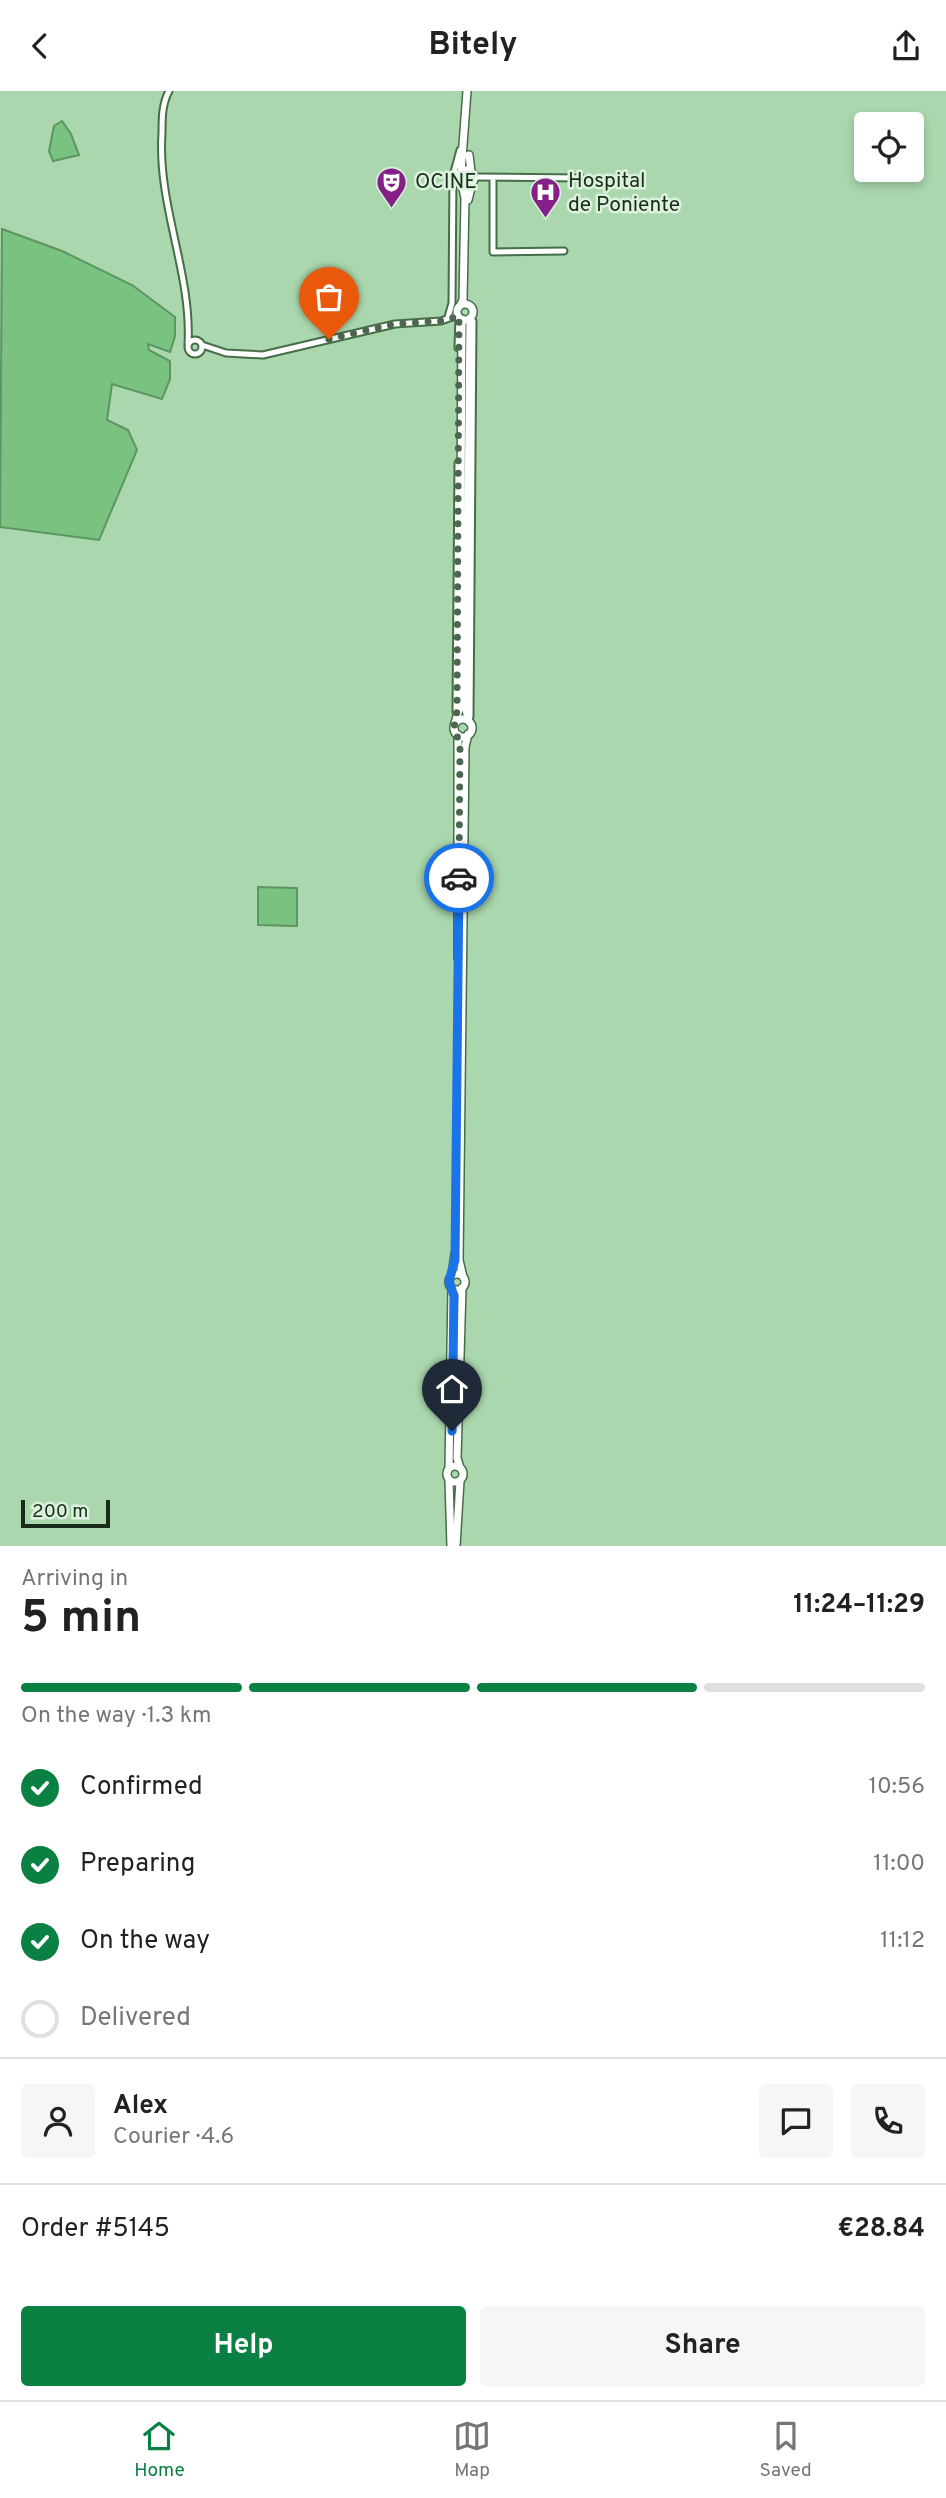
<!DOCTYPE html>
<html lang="en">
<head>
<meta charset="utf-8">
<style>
  body { margin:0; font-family:Overpass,sans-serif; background:#f6f6f6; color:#222; height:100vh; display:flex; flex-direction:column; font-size:26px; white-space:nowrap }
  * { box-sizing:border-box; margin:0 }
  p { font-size:23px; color:#767676 }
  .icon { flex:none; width:38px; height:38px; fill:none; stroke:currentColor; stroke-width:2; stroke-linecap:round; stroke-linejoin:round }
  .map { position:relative; height:1455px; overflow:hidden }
  .details { display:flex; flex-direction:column; background:#fff; flex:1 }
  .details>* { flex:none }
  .buttons { position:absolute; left:854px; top:21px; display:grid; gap:14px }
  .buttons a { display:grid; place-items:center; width:70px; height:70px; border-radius:7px; background:#fff; box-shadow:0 4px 10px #0003; font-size:35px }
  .scale { position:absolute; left:21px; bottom:18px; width:89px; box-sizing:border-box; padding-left:7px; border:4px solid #192b1b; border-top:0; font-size:19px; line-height:24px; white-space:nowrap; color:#192b1b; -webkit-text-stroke:5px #dbf2dc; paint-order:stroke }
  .pin { position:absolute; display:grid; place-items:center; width:60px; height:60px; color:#fff; margin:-72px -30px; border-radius:50% 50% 50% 0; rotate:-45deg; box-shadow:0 0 7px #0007 }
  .pin .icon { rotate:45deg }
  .courier { position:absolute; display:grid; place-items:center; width:70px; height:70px; margin:-35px; border:5px solid #1a73e8; border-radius:50%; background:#fff; color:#222; box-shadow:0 2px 9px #0007 }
  .overview em { font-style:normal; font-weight:700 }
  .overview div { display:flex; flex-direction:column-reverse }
  .overview { display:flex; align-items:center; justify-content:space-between; height:119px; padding:0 21px }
  h1 { font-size:46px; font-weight:700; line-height:52px }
  .bar { display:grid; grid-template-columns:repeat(4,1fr); gap:10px 7px; align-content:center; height:84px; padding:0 21px }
  .bar i { height:9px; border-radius:5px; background:#e0e0e0 }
  .bar .active { background:#0b8043 }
  .bar p { grid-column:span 4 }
  .line { display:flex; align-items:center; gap:18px; padding:0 21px; border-top:2px solid #e0e0e0 }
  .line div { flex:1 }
  .round { display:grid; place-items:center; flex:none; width:74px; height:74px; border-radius:7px; background:#f6f6f6 }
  ol { padding:0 21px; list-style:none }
  li { display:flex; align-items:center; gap:21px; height:77px }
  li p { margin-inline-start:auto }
  li .icon { padding:7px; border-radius:50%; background:#0b8043; color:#fff; stroke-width:4 }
  li:last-child { color:#767676 }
  li i { width:38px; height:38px; border:4px solid #e0e0e0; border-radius:50% }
  .button { display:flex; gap:14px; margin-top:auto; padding:14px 21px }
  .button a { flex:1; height:80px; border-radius:7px; background:#0b8043; color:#fff; font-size:28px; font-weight:700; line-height:80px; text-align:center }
  .button a+a { background:#f6f6f6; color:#222 }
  header { display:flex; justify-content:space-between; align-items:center; height:91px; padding:0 21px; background:#fff; font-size:32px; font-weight:700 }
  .tab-bar { display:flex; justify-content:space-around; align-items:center; height:98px; border-top:2px solid #e0e0e0; background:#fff; font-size:19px; color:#767676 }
  .tab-bar a { display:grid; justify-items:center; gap:4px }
  .tab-bar .active { color:#0b8043 }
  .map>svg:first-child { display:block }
  .water { fill:#79c27f; stroke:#5c9561; stroke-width:2 }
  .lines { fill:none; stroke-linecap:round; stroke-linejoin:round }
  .minor-casing { stroke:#456e48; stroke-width:9 }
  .major-casing { stroke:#456e48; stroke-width:10 }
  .minor { stroke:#fff; stroke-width:5 }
  .major { stroke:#fff; stroke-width:7 }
  .done { stroke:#4c674e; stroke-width:7; stroke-dasharray:0 12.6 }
  .route { stroke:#1a73e8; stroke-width:9 }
  .labels { text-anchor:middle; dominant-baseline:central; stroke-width:5; stroke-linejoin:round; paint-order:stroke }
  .poi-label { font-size:21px; fill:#192b1b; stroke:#dbf2dc; text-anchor:start }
</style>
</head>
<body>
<header><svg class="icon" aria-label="back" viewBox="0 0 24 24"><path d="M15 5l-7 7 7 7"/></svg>Bitely<svg class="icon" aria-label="share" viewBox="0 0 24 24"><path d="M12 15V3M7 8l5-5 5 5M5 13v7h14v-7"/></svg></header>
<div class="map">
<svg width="946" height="1455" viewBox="0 0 946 1455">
  <rect width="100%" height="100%" fill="#aad7ad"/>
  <path class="water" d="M62,30L71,43L79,64L53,70L49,60L54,35Z
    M2,138L62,160L132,194L175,226V245L170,261L148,253L149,259L170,270V288L162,308L112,293L107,329L128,339L137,359L99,449L0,436Z
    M258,796L297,797V835L258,834Z"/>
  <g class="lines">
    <defs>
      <path id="minor" d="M169,0C162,13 162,27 162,42C157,114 192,182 188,253
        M474,86L582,87
        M493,87V161L564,160
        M448,226L452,212L453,85L460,59
        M188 256a7 7 0 1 1 14 0a7 7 0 1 1-14 0Z
        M202,254L226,262L263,264L395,233L441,230L458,224
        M458,257L459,225
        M456,621L458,372
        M470,626L473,230"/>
      <path id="major" d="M469,64L471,81
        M458 87a8 8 0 1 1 16 0a8 8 0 1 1-16 0Z
        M461,81L467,0
        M468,109L472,93
        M457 221a8 8 0 1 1 16 0a8 8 0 1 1-16 0Z
        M460,215L463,209L465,107L462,93
        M454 637a9 9 0 1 1 18 0a9 9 0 1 1-18 0Z
        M469,631L466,619L470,227
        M455,632L460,616L462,228
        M458,867V644
        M449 1191a8 8 0 1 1 16 0a8 8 0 1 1-16 0Z
        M452,1184L455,1163
        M463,1186L459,1169L465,656L468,643
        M447 1383a8 8 0 1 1 16 0a8 8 0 1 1-16 0Z
        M449,1377L452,1198
        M460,1377L457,1367L462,1197
        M449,1389L451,1455
        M456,1455L460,1390"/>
    </defs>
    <use href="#minor" class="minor-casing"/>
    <use href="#major" class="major-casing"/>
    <use href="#minor" class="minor"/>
    <use href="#major" class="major"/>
  </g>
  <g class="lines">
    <path class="done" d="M329,248L395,233L441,230L459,225L457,620L454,637L460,653L459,787"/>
    <path class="route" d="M452,1340L454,1205L449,1190L455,1169L459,787"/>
  </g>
  <defs>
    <symbol id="theatre-pin" viewBox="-11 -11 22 30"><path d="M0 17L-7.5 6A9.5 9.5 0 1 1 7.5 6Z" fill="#852089" stroke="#dbf2dc"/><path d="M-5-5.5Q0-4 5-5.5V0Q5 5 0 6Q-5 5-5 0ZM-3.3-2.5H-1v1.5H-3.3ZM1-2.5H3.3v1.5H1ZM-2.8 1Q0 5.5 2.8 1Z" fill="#fff"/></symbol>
    <symbol id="hospital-pin" viewBox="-11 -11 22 30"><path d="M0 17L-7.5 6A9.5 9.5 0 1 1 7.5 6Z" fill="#852089" stroke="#dbf2dc"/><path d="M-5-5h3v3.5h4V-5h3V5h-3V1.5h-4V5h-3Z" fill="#fff"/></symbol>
  </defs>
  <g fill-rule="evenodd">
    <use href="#theatre-pin" x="374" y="74" width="35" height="47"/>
    <use href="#hospital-pin" x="528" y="84" width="35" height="47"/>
  </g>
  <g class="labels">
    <g class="poi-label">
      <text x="568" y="90">Hospital<tspan x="568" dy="24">de Poniente</tspan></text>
      <text x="415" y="91">OCINE</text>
    </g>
  </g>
</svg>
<div class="buttons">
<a><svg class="icon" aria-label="locate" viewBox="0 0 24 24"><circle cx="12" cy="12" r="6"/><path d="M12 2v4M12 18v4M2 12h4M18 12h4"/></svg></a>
</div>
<div class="scale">200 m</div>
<div class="pin" style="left:329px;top:248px;background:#ea580c"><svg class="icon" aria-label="bag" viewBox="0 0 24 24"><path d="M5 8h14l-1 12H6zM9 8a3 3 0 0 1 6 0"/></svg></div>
<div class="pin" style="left:452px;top:1340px;background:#1f2937"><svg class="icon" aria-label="home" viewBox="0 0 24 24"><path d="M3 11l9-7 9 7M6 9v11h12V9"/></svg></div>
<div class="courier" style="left:459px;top:787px"><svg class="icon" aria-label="car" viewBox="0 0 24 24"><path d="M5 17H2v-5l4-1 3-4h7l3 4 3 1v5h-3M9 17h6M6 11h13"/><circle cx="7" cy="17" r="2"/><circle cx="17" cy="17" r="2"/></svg></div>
</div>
<section class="details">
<div class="overview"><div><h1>5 min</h1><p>Arriving in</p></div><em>11:24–11:29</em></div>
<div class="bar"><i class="active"></i><i class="active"></i><i class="active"></i><i></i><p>On the way · 1.3 km</p></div>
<ol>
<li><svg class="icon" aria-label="check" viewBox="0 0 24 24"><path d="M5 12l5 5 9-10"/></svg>Confirmed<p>10:56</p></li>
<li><svg class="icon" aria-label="check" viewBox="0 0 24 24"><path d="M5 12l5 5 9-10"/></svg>Preparing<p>11:00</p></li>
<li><svg class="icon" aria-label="check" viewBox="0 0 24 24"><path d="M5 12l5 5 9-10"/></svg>On the way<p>11:12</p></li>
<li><i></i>Delivered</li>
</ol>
<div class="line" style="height:126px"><a class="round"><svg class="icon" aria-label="person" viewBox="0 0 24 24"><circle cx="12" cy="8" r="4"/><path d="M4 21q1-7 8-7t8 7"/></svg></a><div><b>Alex</b><p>Courier · 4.6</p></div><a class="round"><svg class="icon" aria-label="chat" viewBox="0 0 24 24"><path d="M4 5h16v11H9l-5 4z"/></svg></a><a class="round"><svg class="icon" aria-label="phone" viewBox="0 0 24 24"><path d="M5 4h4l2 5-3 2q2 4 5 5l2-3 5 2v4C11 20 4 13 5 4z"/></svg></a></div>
<div class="line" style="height:91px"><div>Order #5145</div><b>€28.84</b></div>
<div class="button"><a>Help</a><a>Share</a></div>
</section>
<nav class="tab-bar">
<a class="active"><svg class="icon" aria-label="home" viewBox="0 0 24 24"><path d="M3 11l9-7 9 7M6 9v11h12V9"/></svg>Home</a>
<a><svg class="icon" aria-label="map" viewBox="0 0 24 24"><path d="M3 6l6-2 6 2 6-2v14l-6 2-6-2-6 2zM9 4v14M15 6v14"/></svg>Map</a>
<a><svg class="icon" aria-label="saved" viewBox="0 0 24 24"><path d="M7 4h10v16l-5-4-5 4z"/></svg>Saved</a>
</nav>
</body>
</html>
